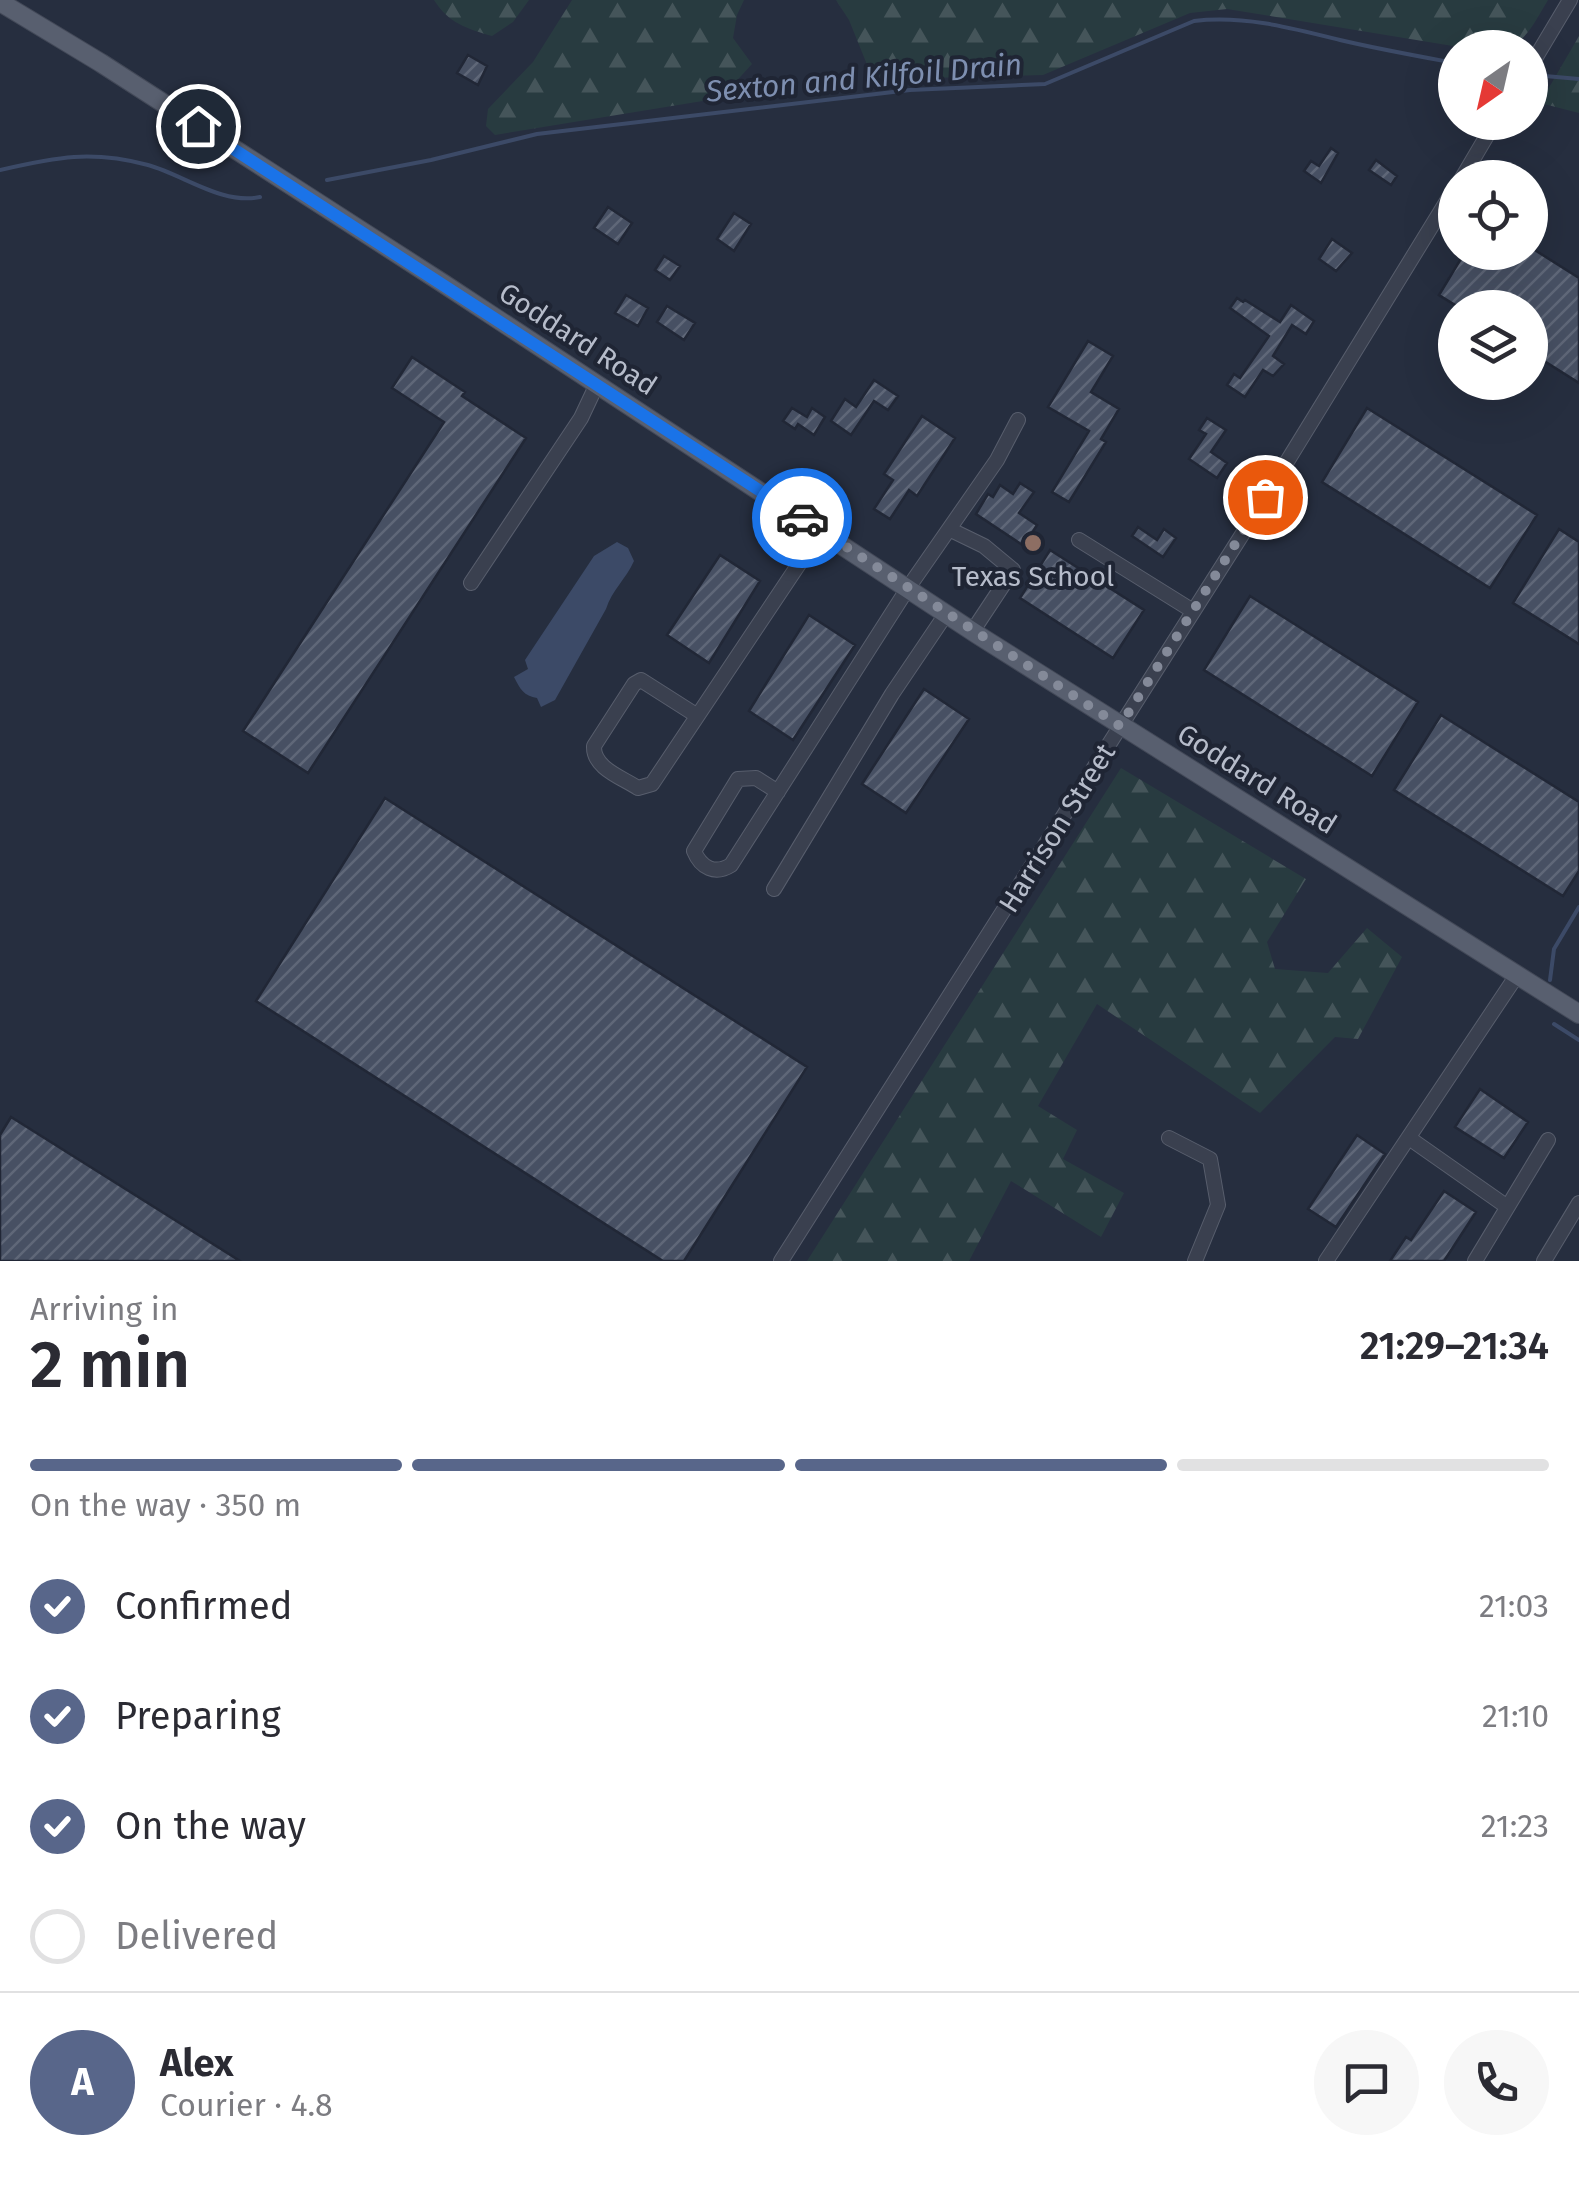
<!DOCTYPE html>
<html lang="en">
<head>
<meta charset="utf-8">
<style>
  body { margin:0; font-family:"Fira Sans",sans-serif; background:#f7f7f7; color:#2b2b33; height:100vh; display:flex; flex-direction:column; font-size:38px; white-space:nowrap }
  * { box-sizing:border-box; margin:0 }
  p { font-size:32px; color:#7c7c81 }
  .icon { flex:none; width:55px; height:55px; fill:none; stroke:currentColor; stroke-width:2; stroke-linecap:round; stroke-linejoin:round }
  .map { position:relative; height:1261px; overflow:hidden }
  .drawer { display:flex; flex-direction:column; background:#fff; flex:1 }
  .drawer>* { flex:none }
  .needle { width:65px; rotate:214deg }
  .fabs { position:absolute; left:1438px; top:30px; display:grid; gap:20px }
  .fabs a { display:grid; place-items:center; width:110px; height:110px; border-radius:50%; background:#fff; box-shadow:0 10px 40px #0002; font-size:50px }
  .pin { position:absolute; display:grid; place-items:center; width:85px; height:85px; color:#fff; margin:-42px; border:5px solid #fff; border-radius:50%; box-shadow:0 2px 10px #0007 }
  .courier { position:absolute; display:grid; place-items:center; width:100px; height:100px; margin:-50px; border:8px solid #1a73e8; border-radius:50%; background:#fff; color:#222; box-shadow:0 2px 12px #0007 }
  .headline em { font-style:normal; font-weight:600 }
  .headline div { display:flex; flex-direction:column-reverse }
  .headline { display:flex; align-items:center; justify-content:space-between; height:170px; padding:0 30px }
  h1 { font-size:65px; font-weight:600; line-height:75px }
  .bar { display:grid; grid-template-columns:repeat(4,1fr); gap:15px 10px; align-content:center; height:120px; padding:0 30px }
  .bar i { height:12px; border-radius:8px; background:#e1e1e2 }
  .bar .active { background:#58668a }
  .bar p { grid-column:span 4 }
  .line { display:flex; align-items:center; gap:25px; padding:0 30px; border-top:2px solid #e1e1e2 }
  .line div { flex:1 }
  .round { display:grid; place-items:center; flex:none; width:105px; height:105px; border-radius:52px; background:#f7f7f7 }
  ol { padding:0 30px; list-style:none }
  li { display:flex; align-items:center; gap:30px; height:110px }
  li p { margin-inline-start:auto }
  li .icon { padding:10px; border-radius:50%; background:#58668a; color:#fff; stroke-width:4 }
  li:last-child { color:#7c7c81 }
  li i { width:55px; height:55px; border:5px solid #e1e1e2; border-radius:50% }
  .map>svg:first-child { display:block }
  .forest { fill:url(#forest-firs) }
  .water { fill:#3c4a67 }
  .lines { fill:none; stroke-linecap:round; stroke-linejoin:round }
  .stream { stroke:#3c4a67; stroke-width:4 }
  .building { fill:url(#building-hatch); stroke:#212736; stroke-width:2.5 }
  .minor-casing { stroke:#585e6d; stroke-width:16 }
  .major-casing { stroke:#434958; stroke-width:20 }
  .minor { stroke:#3a404f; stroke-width:14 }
  .major { stroke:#585f6f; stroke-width:18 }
  .done { stroke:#848a99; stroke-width:10; stroke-dasharray:0 18 }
  .route { stroke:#1a73e8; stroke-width:12 }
  .education-dot { fill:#8d6e63; stroke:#1f2534; stroke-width:4 }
  .labels { text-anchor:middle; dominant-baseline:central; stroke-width:8; stroke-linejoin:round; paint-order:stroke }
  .street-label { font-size:28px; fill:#b6bcca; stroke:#1f2534 }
  .poi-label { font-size:28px; fill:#b6bcca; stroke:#1f2534 }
  .water-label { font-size:30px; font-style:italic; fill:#7e8fb0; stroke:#1f2534 }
</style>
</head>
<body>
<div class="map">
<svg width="1579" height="1261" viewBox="0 0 1579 1261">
  <defs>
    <pattern id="forest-firs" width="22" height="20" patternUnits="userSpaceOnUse" patternTransform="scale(2.5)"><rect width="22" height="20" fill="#283b40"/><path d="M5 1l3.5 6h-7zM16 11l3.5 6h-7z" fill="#45555a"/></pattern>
    <pattern id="building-hatch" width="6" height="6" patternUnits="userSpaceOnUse" patternTransform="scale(2.5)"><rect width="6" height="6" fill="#475063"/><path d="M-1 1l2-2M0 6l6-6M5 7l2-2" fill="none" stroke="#5f6778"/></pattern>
  </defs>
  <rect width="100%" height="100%" fill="#262e3f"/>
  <path class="forest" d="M434,0H529L513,22L492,36C468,29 448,23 434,0Z
    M572,0H744L737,15L733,38L752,64L721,98L495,135L486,126L488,109L533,62Z
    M836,0H1548C1538,16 1528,39 1510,47H1459L1227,9L1190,13L1043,75L888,79L870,72L849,20Z
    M1579,36V113L1540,103Z
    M1121,768L1306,879L1267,942L1275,969L1328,973L1367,928L1402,957L1358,1039L1335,1037L1260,1113L1097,1004L1038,1106L1077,1130L1063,1159L1124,1193L1101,1237L1011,1181L969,1261H807Z"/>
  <path class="water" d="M617,542L628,548L634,561C626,579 612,590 606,609L555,700L541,707L537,698C524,696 520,689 514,677L528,669L525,660L594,556Z"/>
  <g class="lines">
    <path class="stream" d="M1545,76L1579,79
      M0,170C57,157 91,150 148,165C184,175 222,205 260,197
      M327,180L431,160L537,134L910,90L1045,84L1194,21C1243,15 1292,28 1340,40C1378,49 1417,56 1455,63
      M1550,980L1554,949L1579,907
      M1554,1024L1579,1040"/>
  </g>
  <path class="building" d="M468,55L487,66L478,85L457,73Z
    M1331,148L1338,153L1321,183L1304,171L1311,161L1319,166Z
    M1376,160L1397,176L1391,185L1369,170Z
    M608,207L632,223L618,244L594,228Z
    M734,213L751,224L734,251L717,239Z
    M1332,239L1352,253L1336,271L1319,259Z
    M1530,247L1579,278V383L1530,352V308H1460L1439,295L1465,252H1530Z
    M664,256L680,266L670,280L655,270Z
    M626,295L648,308L638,326L615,313Z
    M1237,298L1243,302L1245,300L1280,322L1291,305L1314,321L1306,334L1292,325L1273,356L1284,364L1273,376L1263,370L1245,397L1227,385L1234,374L1240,378L1269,336L1230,308Z
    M667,306L695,323L684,340L657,322Z
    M1088,341L1113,356L1091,392L1119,409L1101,439L1106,442L1069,502L1052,492L1089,431L1048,407Z
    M412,357L465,392L462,396L526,438L308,773L243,731L444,422L392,388Z
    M874,380L898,396L888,410L874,401L851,435L831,421L845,399L856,407Z
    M792,408L807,417L812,408L825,417L814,435L798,424L795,429L783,421Z
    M1367,408L1537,515L1490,588L1322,482Z
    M922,416L955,438L917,496L909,490L890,519L874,509L893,480L884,474Z
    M1207,418L1226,430L1211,452L1227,463L1217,478L1189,459L1206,434L1199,430Z
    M1020,483L1034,492L1019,513L1037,525L1024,546L976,514L988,494L993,497L1000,485L1013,494Z
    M1138,527L1157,540L1164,529L1176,538L1163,557L1132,536Z
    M1559,529L1579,542V644L1513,603Z
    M1050,550L1144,610L1113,658L1020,598Z
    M720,555L760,581L709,663L667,635Z
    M1250,596L1418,702L1372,776L1204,670Z
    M809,615L855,645L793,740L749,711Z
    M924,689L969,719L906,813L862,784Z
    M1441,715L1579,802V871L1563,896L1394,790Z
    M385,798L807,1067L684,1261H663L256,1001Z
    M1480,1089L1528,1122L1504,1158L1455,1127Z
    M11,1117L240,1261H0V1135Z
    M1357,1135L1385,1154L1336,1227L1308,1209Z
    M1444,1191L1476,1212L1444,1261H1390L1406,1237L1411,1240Z"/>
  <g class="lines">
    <defs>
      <path id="minor" d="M1530,67L1570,0
        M1462,178L1495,122
        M951,530L984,546L1013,570L972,632
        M1079,540L1193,611
        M471,583L581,418L597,384
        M696,715L641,680L634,684L594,746C593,768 621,777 638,788L652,784L821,531
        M778,792L756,778L738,779L694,851C701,868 715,875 731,865L908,588L997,460L1018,420
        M774,889L892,694L946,614
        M1169,1138L1210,1159L1218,1205L1195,1261
        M1409,1138L1506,1206
        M781,1261L1245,530L1455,188
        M1326,1261L1517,975
        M1475,1261L1548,1140
        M1544,1261L1579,1203"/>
      <path id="major" d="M0,2L101,63L444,284L978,635L1579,1014"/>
    </defs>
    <use href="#minor" class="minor-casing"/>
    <use href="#major" class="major-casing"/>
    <use href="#minor" class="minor"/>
    <use href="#major" class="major"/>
  </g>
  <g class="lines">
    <path class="done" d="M802,518L1120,726L1265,497"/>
    <path class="route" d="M198,126L802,518"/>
  </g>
  <circle class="education-dot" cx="1033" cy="543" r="10"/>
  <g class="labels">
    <g class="street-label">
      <text transform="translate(578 339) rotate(33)">Goddard Road</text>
      <text transform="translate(1257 779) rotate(32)">Goddard Road</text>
      <text transform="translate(1057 828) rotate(-58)">Harrison Street</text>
    </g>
    <g class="poi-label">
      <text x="1033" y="576">Texas School</text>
    </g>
    <g class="water-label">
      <text transform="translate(864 78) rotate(-5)">Sexton and Kilfoil Drain</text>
    </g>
  </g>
</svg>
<div class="fabs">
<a><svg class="needle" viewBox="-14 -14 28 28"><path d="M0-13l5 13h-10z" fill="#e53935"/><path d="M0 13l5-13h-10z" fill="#7c7c81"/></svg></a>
<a><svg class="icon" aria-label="locate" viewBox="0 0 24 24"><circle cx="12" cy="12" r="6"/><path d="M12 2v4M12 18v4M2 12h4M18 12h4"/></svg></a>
<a><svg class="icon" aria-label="layers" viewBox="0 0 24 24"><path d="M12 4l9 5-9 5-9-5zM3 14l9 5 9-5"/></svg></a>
</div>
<div class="pin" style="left:1265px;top:497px;background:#ea580c"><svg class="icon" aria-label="bag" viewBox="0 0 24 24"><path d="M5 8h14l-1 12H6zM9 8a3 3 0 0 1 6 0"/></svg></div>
<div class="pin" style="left:198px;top:126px;background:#1f2937"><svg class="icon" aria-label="home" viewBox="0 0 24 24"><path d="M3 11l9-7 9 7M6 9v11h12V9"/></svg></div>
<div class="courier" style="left:802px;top:518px"><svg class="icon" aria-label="car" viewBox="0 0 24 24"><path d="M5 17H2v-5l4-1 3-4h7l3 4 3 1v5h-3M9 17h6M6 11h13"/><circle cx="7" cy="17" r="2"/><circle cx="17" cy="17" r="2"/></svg></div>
</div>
<section class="drawer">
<div class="headline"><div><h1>2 min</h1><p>Arriving in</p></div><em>21:29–21:34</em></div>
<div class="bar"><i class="active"></i><i class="active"></i><i class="active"></i><i></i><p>On the way · 350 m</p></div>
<ol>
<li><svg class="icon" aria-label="check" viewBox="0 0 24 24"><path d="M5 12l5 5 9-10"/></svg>Confirmed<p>21:03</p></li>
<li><svg class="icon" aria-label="check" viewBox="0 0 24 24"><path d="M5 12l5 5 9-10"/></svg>Preparing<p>21:10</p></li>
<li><svg class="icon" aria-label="check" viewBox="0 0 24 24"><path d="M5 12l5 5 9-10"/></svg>On the way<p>21:23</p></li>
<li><i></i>Delivered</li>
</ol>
<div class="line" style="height:180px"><b class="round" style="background:#58668a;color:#fff">A</b><div><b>Alex</b><p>Courier · 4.8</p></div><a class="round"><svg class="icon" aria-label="chat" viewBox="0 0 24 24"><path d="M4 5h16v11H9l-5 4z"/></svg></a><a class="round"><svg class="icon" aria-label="phone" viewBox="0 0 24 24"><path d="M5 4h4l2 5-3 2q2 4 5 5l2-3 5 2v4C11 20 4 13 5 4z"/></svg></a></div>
</section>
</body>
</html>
